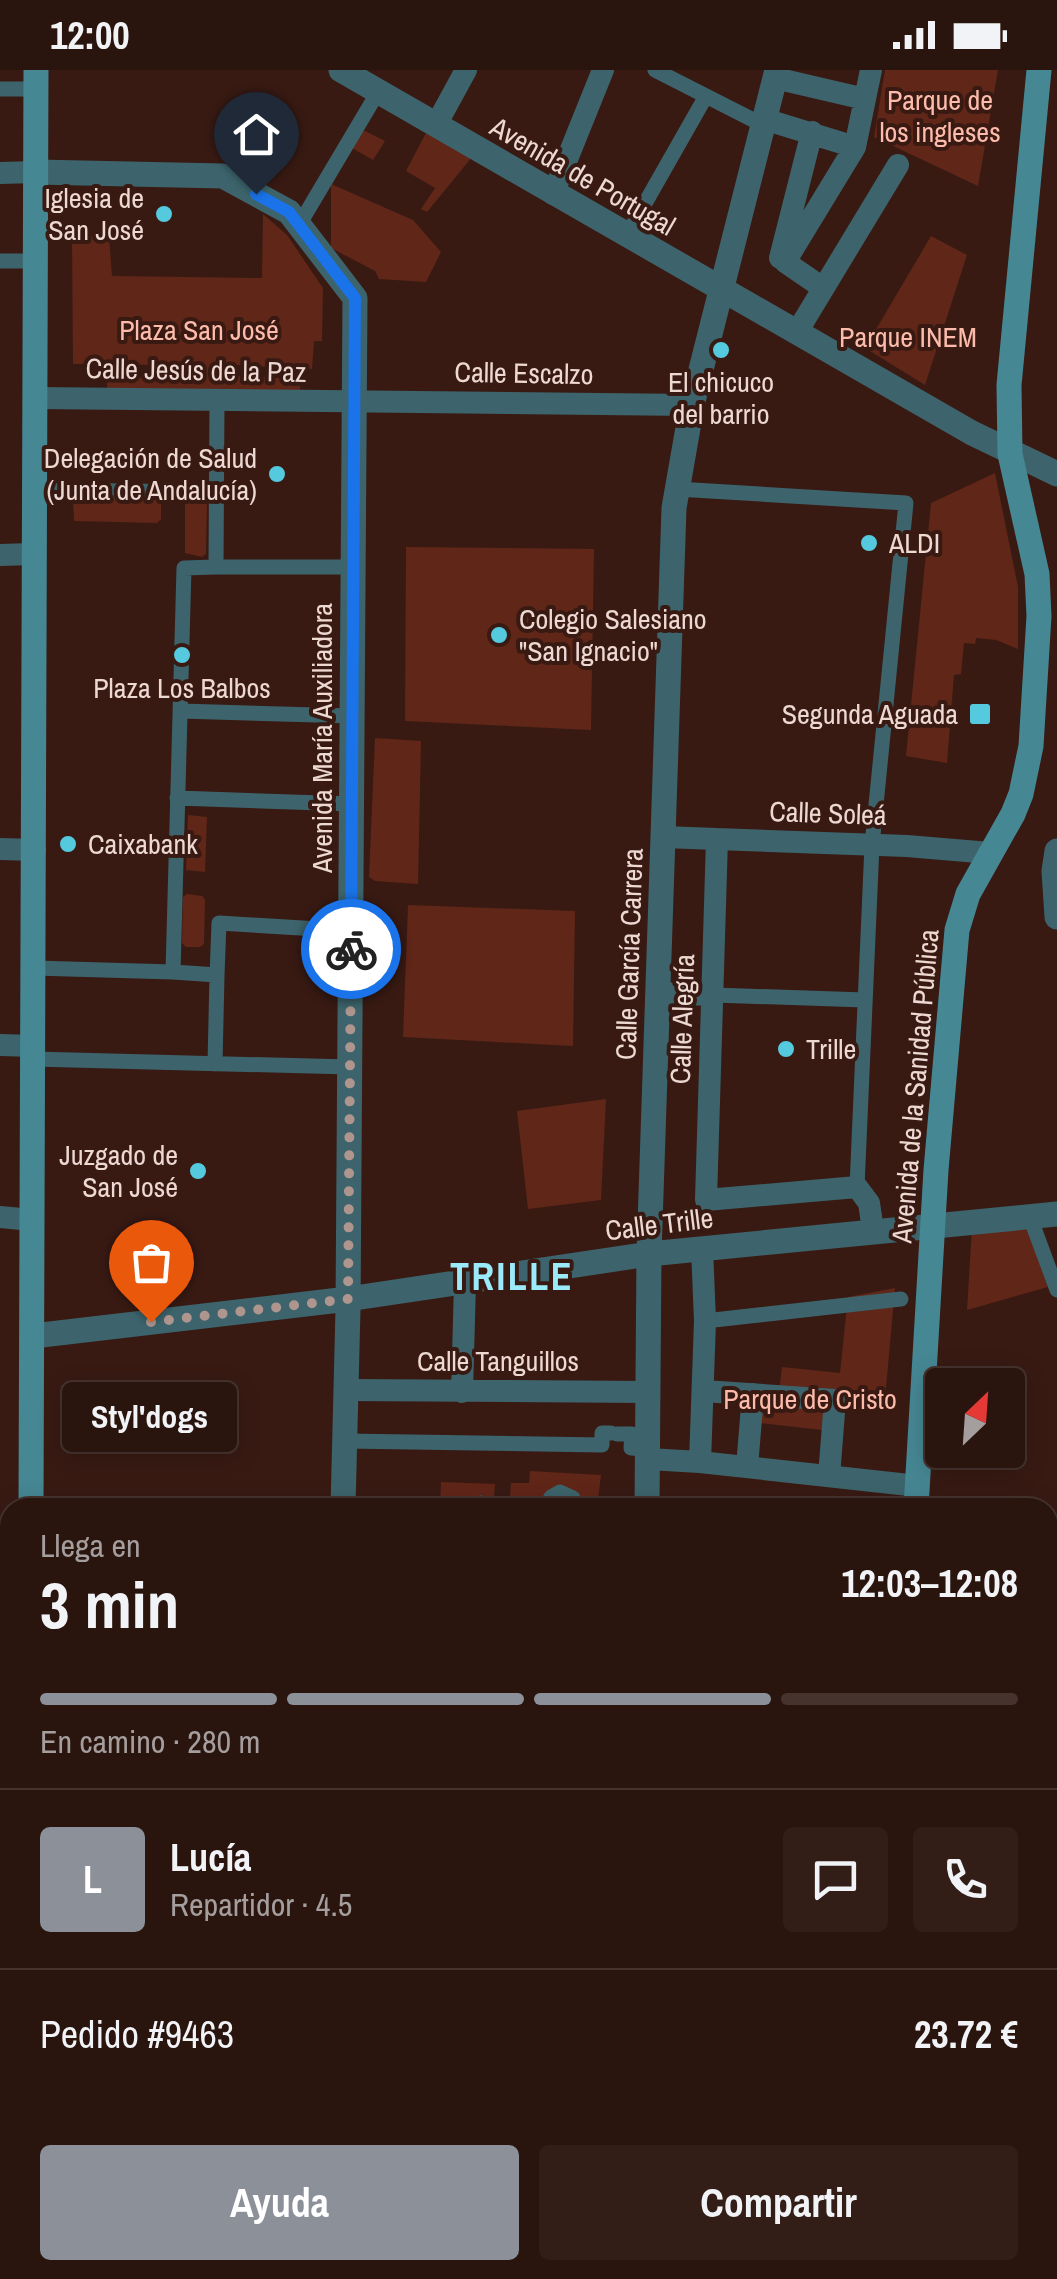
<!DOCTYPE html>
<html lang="es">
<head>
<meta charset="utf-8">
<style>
  body { margin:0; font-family:"Archivo Narrow",sans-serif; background:#321d17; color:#f1f3f6; height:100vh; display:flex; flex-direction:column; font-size:38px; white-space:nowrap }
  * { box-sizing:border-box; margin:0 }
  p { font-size:32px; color:#a59e9e }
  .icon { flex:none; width:55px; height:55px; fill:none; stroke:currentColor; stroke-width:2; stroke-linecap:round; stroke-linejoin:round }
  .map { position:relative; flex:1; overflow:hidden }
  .drawer { position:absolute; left:0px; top:1428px; width:1058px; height:782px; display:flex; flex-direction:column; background:#2a140e; border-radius:30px 30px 0 0; box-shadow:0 5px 25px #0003,0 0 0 2px #46332e }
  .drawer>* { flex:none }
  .needle { width:65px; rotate:25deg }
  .fabs { position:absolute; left:925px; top:1298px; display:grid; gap:20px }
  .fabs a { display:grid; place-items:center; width:100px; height:100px; border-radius:10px; background:#2a140e; box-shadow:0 5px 25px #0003,0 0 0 2px #46332e; font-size:50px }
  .pin { position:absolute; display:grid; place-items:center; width:85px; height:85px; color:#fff; margin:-102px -42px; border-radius:50% 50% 50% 0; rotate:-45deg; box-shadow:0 0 10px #0007 }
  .pin .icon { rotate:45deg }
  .courier { position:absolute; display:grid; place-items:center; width:100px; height:100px; margin:-50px; border:8px solid #1a73e8; border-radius:50%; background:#fff; color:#222; box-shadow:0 2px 12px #0007 }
  .bubble { position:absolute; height:70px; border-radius:10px; background:#2a140e; box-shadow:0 5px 25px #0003,0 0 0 2px #46332e; font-size:32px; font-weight:700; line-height:70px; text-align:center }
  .overview em { font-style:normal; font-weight:700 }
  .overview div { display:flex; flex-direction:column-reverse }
  .overview { display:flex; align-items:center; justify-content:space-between; height:170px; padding:0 40px }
  h1 { font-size:65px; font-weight:700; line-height:75px }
  .bar { display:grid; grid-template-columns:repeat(4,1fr); gap:15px 10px; align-content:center; height:120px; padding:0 40px }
  .bar i { height:12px; border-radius:8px; background:#46332e }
  .bar .current { background:#8c9099 }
  .bar p { grid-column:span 4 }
  .line { display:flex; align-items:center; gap:25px; padding:0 40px; border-top:2px solid #46332e }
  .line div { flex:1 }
  .round { display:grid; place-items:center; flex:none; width:105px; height:105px; border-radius:10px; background:#321d17 }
  .button { display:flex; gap:20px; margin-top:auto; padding:20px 40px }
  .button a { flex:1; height:115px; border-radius:10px; background:#8c9099; color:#fff; font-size:40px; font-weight:700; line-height:115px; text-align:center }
  .button a+a { background:#321d17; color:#f1f3f6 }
  .status { display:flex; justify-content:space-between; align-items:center; height:70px; padding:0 50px; background:#2a140e; direction:ltr }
  .status svg { height:28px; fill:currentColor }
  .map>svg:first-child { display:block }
  .green { fill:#602618 }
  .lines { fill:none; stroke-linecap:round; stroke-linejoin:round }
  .service { stroke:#3d646c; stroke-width:11 }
  .pedestrian { stroke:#3d646c; stroke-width:15 }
  .minor { stroke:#3d646c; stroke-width:22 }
  .tertiary { stroke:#3d646c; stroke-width:25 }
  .secondary { stroke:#468794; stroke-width:25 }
  .done { stroke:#ae968f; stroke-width:10; stroke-dasharray:0 18 }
  .route { stroke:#1a73e8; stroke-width:12 }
  .poi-dot { fill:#55cadf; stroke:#381a13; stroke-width:4 }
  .labels { text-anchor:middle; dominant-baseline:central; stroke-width:8; stroke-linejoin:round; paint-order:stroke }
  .park-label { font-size:28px; fill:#fdbcab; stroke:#381a13 }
  .street-label { font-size:28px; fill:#edd8d2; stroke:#381a13 }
  .poi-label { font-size:28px; fill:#edd8d2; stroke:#381a13; text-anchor:end }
  .district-label { font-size:38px; font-weight:bold; letter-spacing:2.5px; fill:#9beafa; stroke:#381a13 }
</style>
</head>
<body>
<div class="status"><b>12:00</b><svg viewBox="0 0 49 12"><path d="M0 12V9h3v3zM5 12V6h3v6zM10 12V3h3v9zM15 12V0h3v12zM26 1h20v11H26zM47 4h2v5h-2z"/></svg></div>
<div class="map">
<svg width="1057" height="2209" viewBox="0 0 1057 2209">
  <rect width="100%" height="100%" fill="#381a13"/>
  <path class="green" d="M885,0H998L978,116L874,67Z
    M361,59L385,71L373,90L352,78Z
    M427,61L472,87L427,142L421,139L435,118L406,101Z
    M331,114L413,150L441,182L426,212L379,209L375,201L331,178Z
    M263,144L287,165L323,218L322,271H314L312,299L237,295V306L300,309V324L107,321V307L159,308L160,295L73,294L72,165L109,167L112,206L262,208Z
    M931,166L967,185L925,315L865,278Z
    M995,403L1018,517V579L996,570L976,568L975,574L964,573L961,604L954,605L947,693L906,686L931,433Z
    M76,428H156L161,432V449L157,453L74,451L73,430Z
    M188,429L204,430L207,434L206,484L202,487L185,483V432Z
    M406,477L594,479L591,660L405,651Z
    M375,668L421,671L418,814L375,811L369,807Z
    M188,745L207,747L205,802L186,800Z
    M187,824L202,826L205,830L204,874L200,877H186L182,873L183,827Z
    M408,835L575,841L573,976L403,967Z
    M606,1029L601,1130L528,1139L517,1041Z
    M1028,1153L1048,1217L967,1240L972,1158Z
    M895,1218L884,1340L843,1333L840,1362L751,1352L754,1323L779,1322L782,1297L840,1303L848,1227Z
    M530,1401L601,1405L597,1437L440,1438L441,1412L495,1414L494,1427L510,1428L511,1413H529Z
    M1048,1794L1057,1807V1865L1048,1871Z"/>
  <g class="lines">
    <path class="service" d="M0,1832L10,1821
      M0,1971L10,1982"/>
    <path class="pedestrian" d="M655,0L763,55
      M0,19H36
      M299,155L378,22
      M627,165L706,26
      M0,191H36
      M677,419L906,433L872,775L857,1117
      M35,420L216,422
      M216,497H354
      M180,641L352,646
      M177,728L352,734
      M34,898L173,902
      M217,905L219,853L351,861
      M713,925L865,930
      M33,989L350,997
      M215,994L217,905L173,902L184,498L216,497L217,330
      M1030,1147L1057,1220
      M705,1251L901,1229
      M617,1364H632L631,1378L648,1379
      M345,1371L602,1375V1363H611
      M618,1435L647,1434
      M471,1438L481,1433L492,1438
      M547,1438L551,1427L560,1422L573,1428L576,1438
      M903,2200L904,2209
      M210,2203H237V2200
      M614,2207L635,2201L863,2203"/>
    <path class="minor" d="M775,8L865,29
      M764,49L855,77
      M436,55L466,0
      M0,103L36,102
      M553,124L603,0
      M780,188L812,62
      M823,218L785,192L855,77L871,0
      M797,262L898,95
      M36,328L692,335
      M0,485L33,484
      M663,767L907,776L990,783
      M717,769L706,1130L857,1117L869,1133L873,1160
      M0,779L35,780
      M658,923L713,925
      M0,975L34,976
      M0,1147L32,1150
      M346,1320L649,1322
      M704,1321L835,1330L829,1406
      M462,1322L465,1213
      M648,1389L700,1392L918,1416
      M700,1392L705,1251L702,1178
      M747,1397L753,1324
      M0,1470H10
      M0,1804H10
      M1048,1927L1057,1920
      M1048,2133L1057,2130
      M164,2200L171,2209
      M350,2200L357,2209
      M938,2200V2209"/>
    <path class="tertiary" d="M341,0L972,363L1057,404
      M36,102L223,106L289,142L355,228L348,1239L343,1438
      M1057,781L1054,801L1057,847
      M33,1266L348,1229L649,1184L1057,1144
      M647,1438L649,1184L674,438L692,335L777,0
      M1048,2055L1057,2052
      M0,2117L10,2116
      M543,2200L550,2209
      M316,2209V2200
      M614,2209L615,2200"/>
    <path class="secondary" d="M31,1438L36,0
      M916,1438L936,1100L957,860L968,824L1013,744L1021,724L1031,676L1039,546L1037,504L1010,384L1009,315L1039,0
      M20,2209V2200
      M863,2209L864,2200"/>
  </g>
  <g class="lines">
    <path class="done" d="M151,1252L348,1229L351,879"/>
    <path class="route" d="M256,124L289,142L355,228L351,879"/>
  </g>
  <g class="poi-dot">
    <circle cx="164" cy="144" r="10"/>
    <circle cx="721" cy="280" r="10"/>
    <circle cx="277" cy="404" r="10"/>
    <circle cx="869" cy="473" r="10"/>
    <circle cx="499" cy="565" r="10"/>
    <circle cx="182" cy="585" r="10"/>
    <rect x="968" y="632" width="24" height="24" rx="5"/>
    <circle cx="68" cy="774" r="10"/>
    <circle cx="786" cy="979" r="10"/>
    <circle cx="198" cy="1101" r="10"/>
  </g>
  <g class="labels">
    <g class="park-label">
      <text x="940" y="30">Parque de<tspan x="940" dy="32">los ingleses</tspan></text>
      <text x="199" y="260">Plaza San José</text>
      <text x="908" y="267">Parque INEM</text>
      <text x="810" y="1329">Parque de Cristo</text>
    </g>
    <g class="street-label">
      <text transform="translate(583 106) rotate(30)">Avenida de Portugal</text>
      <text transform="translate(196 300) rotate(1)">Calle Jesús de la Paz</text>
      <text transform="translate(524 303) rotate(1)">Calle Escalzo</text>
      <text transform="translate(322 668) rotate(-90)">Avenida María Auxiliadora</text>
      <text transform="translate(828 743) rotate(2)">Calle Soleá</text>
      <text transform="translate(629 884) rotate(-88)">Calle García Carrera</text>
      <text transform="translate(682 949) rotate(-88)">Calle Alegría</text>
      <text transform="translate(915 1016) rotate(-85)">Avenida de la Sanidad Pública</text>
      <text transform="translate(659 1154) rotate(-7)">Calle Trille</text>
      <text x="498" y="1291">Calle Tanguillos</text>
    </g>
    <g class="poi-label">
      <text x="144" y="128">Iglesia de<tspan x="144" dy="32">San José</tspan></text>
      <text x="721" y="312" text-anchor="middle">El chicuco<tspan x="721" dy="32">del barrio</tspan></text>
      <text x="257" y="388">Delegación de Salud<tspan x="257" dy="32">(Junta de Andalucía)</tspan></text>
      <text x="889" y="473" text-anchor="start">ALDI</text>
      <text x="519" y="549" text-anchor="start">Colegio Salesiano<tspan x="519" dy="32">"San Ignacio"</tspan></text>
      <text x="182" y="618" text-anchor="middle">Plaza Los Balbos</text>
      <text x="958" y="644">Segunda Aguada</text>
      <text x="88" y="774" text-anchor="start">Caixabank</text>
      <text x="806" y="979" text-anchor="start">Trille</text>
      <text x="178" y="1085">Juzgado de<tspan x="178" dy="32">San José</tspan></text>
    </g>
    <g class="district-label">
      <text x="512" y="1206">TRILLE</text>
    </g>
  </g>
</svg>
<div class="fabs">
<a><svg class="needle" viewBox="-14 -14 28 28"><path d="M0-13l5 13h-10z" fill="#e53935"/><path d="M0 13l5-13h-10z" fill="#a59e9e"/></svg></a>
</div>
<div class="pin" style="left:151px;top:1252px;background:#ea580c"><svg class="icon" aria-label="bag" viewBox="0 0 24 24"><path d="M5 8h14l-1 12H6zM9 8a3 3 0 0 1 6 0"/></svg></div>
<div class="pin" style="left:256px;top:124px;background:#1f2937"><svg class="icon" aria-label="home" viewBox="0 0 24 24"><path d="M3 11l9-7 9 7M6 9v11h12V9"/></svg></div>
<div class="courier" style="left:351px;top:879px"><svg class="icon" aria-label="bike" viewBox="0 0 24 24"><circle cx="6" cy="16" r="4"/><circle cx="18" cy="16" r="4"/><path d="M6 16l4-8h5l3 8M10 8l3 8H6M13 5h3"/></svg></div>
<div class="bubble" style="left:62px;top:1312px;width:175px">Styl'dogs</div>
<section class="drawer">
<div class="overview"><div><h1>3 min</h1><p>Llega en</p></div><em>12:03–12:08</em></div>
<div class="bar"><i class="current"></i><i class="current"></i><i class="current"></i><i></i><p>En camino · 280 m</p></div>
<div class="line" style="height:180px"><b class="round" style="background:#8c9099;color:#fff">L</b><div><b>Lucía</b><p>Repartidor · 4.5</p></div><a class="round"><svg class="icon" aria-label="chat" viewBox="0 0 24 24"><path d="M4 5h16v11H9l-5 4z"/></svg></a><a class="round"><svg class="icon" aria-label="phone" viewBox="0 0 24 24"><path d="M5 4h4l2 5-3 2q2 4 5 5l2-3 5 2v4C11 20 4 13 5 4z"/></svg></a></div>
<div class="line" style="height:130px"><div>Pedido #9463</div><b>23.72 €</b></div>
<div class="button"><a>Ayuda</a><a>Compartir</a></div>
</section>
</div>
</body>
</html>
